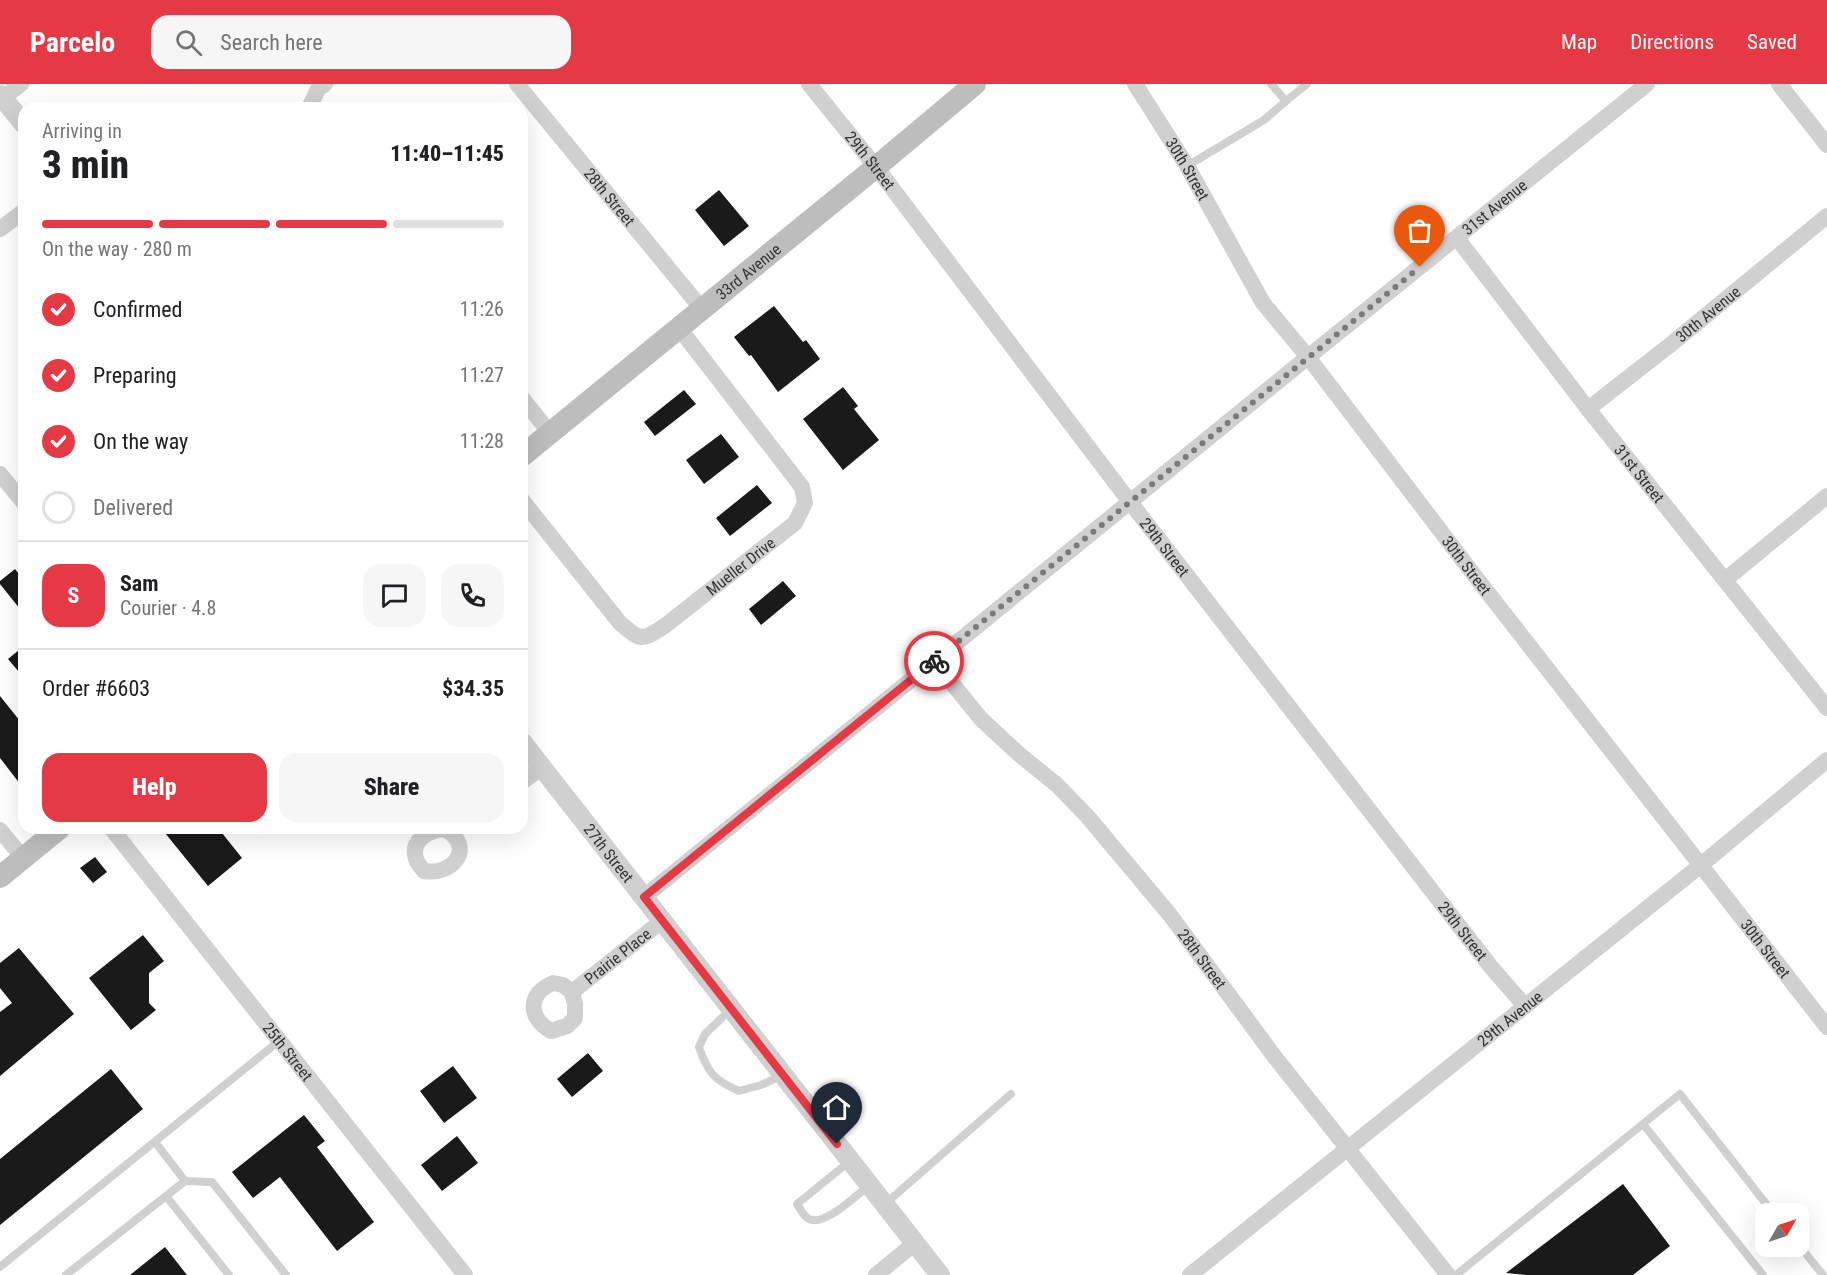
<!DOCTYPE html>
<html lang="en">
<head>
<meta charset="utf-8">
<style>
  body { margin:0; font-family:"Roboto Condensed",sans-serif; background:#f6f6f6; color:#202124; height:100vh; display:flex; flex-direction:column; font-size:22px; white-space:nowrap }
  * { box-sizing:border-box; margin:0 }
  p { font-size:20px; color:#757577 }
  .icon { flex:none; width:33px; height:33px; fill:none; stroke:currentColor; stroke-width:2; stroke-linecap:round; stroke-linejoin:round }
  .map { position:relative; flex:1; overflow:hidden }
  .panel { position:absolute; left:18px; top:18px; width:510px; height:732px; display:flex; flex-direction:column; background:#fff; border-radius:18px; box-shadow:0 6px 24px #0002 }
  .panel>* { flex:none }
  .needle { width:39px; rotate:51deg }
  .fabs { position:absolute; left:1755px; top:1119px; display:grid; gap:12px }
  .fabs a { display:grid; place-items:center; width:54px; height:54px; border-radius:12px; background:#fff; box-shadow:0 6px 24px #0002; font-size:30px }
  .pin { position:absolute; display:grid; place-items:center; width:51px; height:51px; color:#fff; margin:-62px -26px; border-radius:50% 50% 50% 0; rotate:-45deg; box-shadow:0 0 6px #0007 }
  .pin .icon { rotate:45deg }
  .courier { position:absolute; display:grid; place-items:center; width:60px; height:60px; margin:-30px; border:4px solid #e63946; border-radius:50%; background:#fff; color:#222; box-shadow:0 2px 8px #0007 }
  .head em { font-style:normal; font-weight:800 }
  .head div { display:flex; flex-direction:column-reverse }
  .head { display:flex; align-items:center; justify-content:space-between; height:102px; padding:0 24px }
  h1 { font-size:39px; font-weight:800; line-height:45px }
  .bar { display:grid; grid-template-columns:repeat(4,1fr); gap:9px 6px; align-content:center; height:72px; padding:0 24px }
  .bar i { height:8px; border-radius:4px; background:#e0e0e0 }
  .bar .selected { background:#e63946 }
  .bar p { grid-column:span 4 }
  .line { display:flex; align-items:center; gap:15px; padding:0 24px; border-top:2px solid #e0e0e0 }
  .line div { flex:1 }
  .round { display:grid; place-items:center; flex:none; width:63px; height:63px; border-radius:18px; background:#f6f6f6 }
  ol { padding:0 24px; list-style:none }
  li { display:flex; align-items:center; gap:18px; height:66px }
  li p { margin-inline-start:auto }
  li .icon { padding:6px; border-radius:50%; background:#e63946; color:#fff; stroke-width:4 }
  li:last-child { color:#757577 }
  li i { width:33px; height:33px; border:3px solid #e0e0e0; border-radius:50% }
  .cta { display:flex; gap:12px; margin-top:auto; padding:12px 24px }
  .cta a { flex:1; height:69px; border-radius:18px; background:#e63946; color:#fff; font-size:24px; font-weight:800; line-height:69px; text-align:center }
  .cta a+a { background:#f6f6f6; color:#202124 }
  header { display:flex; align-items:center; gap:36px; box-sizing:border-box; height:84px; padding:0 30px; background:#e63946; color:#fff }
  header strong { font-size:28px }
  nav { display:flex; gap:33px; margin-inline-start:auto; font-size:21px }
  .search { width:420px; height:54px; background:#f6f6f6; display:flex; align-items:center; gap:15px; box-sizing:border-box; padding:0 21px; border-radius:18px; color:#757577; font-size:22px }
  .map>svg:first-child { display:block }
  .building { fill:#1a1a1a }
  .lines { fill:none; stroke-linecap:round; stroke-linejoin:round }
  .service { stroke:#d0d0d0; stroke-width:8 }
  .minor { stroke:#d0d0d0; stroke-width:16 }
  .tertiary { stroke:#d0d0d0; stroke-width:20 }
  .secondary { stroke:#bdbdbd; stroke-width:22 }
  .done { stroke:#7a7a7a; stroke-width:6; stroke-dasharray:0 10.8 }
  .route { stroke:#e63946; stroke-width:8 }
  .labels { text-anchor:middle; dominant-baseline:central; stroke-width:6; stroke-linejoin:round; paint-order:stroke }
  .street-label { font-size:16px; fill:#333; stroke:#fff }
</style>
</head>
<body>
<header>
<strong>Parcelo</strong>
<div class="search"><svg class="icon" aria-label="search" viewBox="0 0 24 24"><circle cx="10" cy="10" r="6"/><path d="M15 15l6 6"/></svg>Search here</div>
<nav><a>Map</a><a>Directions</a><a>Saved</a></nav>
</header>
<div class="map">
<svg width="1827" height="1191" viewBox="0 0 1827 1191">
  <rect width="100%" height="100%" fill="#fff"/>
  <path class="building" d="M719,106L749,142L724,162L695,126Z
    M774,222L803,258L806,256L820,275L778,308L751,271L749,272L734,253Z
    M843,303L858,322L854,325L879,356L843,386L803,335Z
    M684,306L696,320L655,352L644,338Z
    M721,350L739,373L704,400L686,376Z
    M757,401L772,419L730,452L716,434Z
    M15,485L24,496V530L0,500V497Z
    M783,497L796,512L761,541L749,525Z
    M24,562V594L8,575Z
    M0,612L24,642V705L0,674Z
    M161,744H218L242,774L208,802Z
    M95,773L107,788L93,799L80,784Z
    M143,851L164,877L149,889V919L156,926L131,946L89,894Z
    M19,864L74,930L0,992V928L12,919L0,904V879Z
    M588,969L603,987L572,1013L557,995Z
    M453,982L477,1014L444,1039L420,1007Z
    M111,985L143,1025L0,1141V1075Z
    M304,1031L325,1057L317,1063L374,1138L337,1167L280,1093L253,1114L232,1088Z
    M457,1052L478,1079L442,1107L421,1081Z
    M1623,1100L1670,1162L1633,1191H1526L1506,1189Z
    M165,1163L187,1191H130Z"/>
  <g class="lines">
    <path class="service" d="M1286,17L1307,0
      M1187,82L1264,36L1286,17L1271,0
      M731,925L705,950L699,963C708,989 714,996 739,1007L761,1001L783,991
      M1643,1040L1763,1191
      M155,1058L185,1097L212,1098L286,1191
      M850,1077L797,1120C800,1125 803,1132 809,1135C825,1143 857,1110 870,1101
      M166,1112L229,1191
      M885,1120L1011,1010
      M1798,1160L1823,1191
      M0,1183L279,957
      M66,1191L185,1097
      M1456,1191L1680,1010L1774,1130"/>
    <g class="minor">
      <path id="s1" d="M517,0L702,225"/>
      <path id="s2" d="M809,0L876,83L1130,418L1491,883L1525,922"/>
      <path id="s3" d="M1135,0L1187,82L1263,219L1308,273L1478,496L1827,943"/>
      <path d="M1779,0L1827,61"/>
      <path d="M3,14L21,0"/>
      <path d="M309,24L318,5L325,0"/>
      <path d="M0,145L24,127"/>
      <path id="s4" d="M1457,154L1588,325L1827,624"/>
      <path d="M522,314L550,349"/>
      <path id="s5" d="M1588,325L1670,261L1827,132"/>
      <path d="M0,390L24,419"/>
      <path id="s6" d="M522,416L620,539C642,558 641,557 666,541L795,439L805,419L802,403L679,244"/>
      <path d="M1725,496L1827,412"/>
      <path id="s7" d="M934,577L981,635L1020,671L1057,701L1088,733L1170,831L1274,972L1448,1191"/>
      <path d="M522,698L542,683"/>
      <path id="s8" d="M111,744L465,1191"/>
      <path d="M445,745C476,763 453,792 424,787C421,783 417,779 416,775C410,756 429,746 445,745Z"/>
      <path d="M0,746L23,774"/>
      <path id="s9" d="M644,813L1308,273L1647,0"/>
      <path d="M553,899L563,901L572,908L575,920V934L567,942L551,947C528,934 527,910 553,899Z"/>
      <path id="s10" d="M572,908L662,837"/>
      <path d="M876,1191L915,1159"/>
      <path id="s11" d="M1190,1191L1701,781L1827,676"/>
    </g>
    <g class="tertiary">
      <path d="M0,11L24,40"/>
      <path id="s12" d="M522,658L940,1191"/>
    </g>
    <g class="secondary">
      <path id="s13" d="M522,372L876,83L975,0"/>
      <path d="M0,793L60,744"/>
    </g>
  </g>
  <g class="lines">
    <path class="done" d="M934,577L1420,183"/>
    <path class="route" d="M837,1060L644,813L934,577"/>
  </g>
  <g class="labels">
    <g class="street-label">
      <text stroke="none"><textPath href="#s2" startOffset="98">29th Street</textPath></text>
      <text stroke="none"><textPath href="#s3" startOffset="100">30th Street</textPath></text>
      <text stroke="none"><textPath href="#s1" startOffset="146">28th Street</textPath></text>
      <text stroke="none"><textPath href="#s9" startOffset="1095">31st Avenue</textPath></text>
      <text stroke="none"><textPath href="#s13" startOffset="292">33rd Avenue</textPath></text>
      <text stroke="none"><textPath href="#s5" startOffset="153">30th Avenue</textPath></text>
      <text stroke="none"><textPath href="#s4" startOffset="298">31st Street</textPath></text>
      <text stroke="none"><textPath href="#s2" startOffset="584">29th Street</textPath></text>
      <text stroke="none"><textPath href="#s3" startOffset="586">30th Street</textPath></text>
      <text stroke="none"><textPath href="#s6" startOffset="306">Mueller Drive</textPath></text>
      <text stroke="none"><textPath href="#s12" startOffset="141">27th Street</textPath></text>
      <text stroke="none"><textPath href="#s2" startOffset="1070">29th Street</textPath></text>
      <text stroke="none"><textPath href="#s3" startOffset="1072">30th Street</textPath></text>
      <text stroke="none"><textPath href="#s10" startOffset="58">Prairie Place</textPath></text>
      <text stroke="none"><textPath href="#s7" startOffset="402">28th Street</textPath></text>
      <text stroke="none"><textPath href="#s11" startOffset="410">29th Avenue</textPath></text>
      <text stroke="none"><textPath href="#s8" startOffset="285">25th Street</textPath></text>
    </g>
  </g>
</svg>
<div class="fabs">
<a><svg class="needle" viewBox="-14 -14 28 28"><path d="M0-13l5 13h-10z" fill="#e53935"/><path d="M0 13l5-13h-10z" fill="#757577"/></svg></a>
</div>
<div class="pin" style="left:1420px;top:183px;background:#ea580c"><svg class="icon" aria-label="bag" viewBox="0 0 24 24"><path d="M5 8h14l-1 12H6zM9 8a3 3 0 0 1 6 0"/></svg></div>
<div class="pin" style="left:837px;top:1060px;background:#1f2937"><svg class="icon" aria-label="home" viewBox="0 0 24 24"><path d="M3 11l9-7 9 7M6 9v11h12V9"/></svg></div>
<div class="courier" style="left:934px;top:577px"><svg class="icon" aria-label="bike" viewBox="0 0 24 24"><circle cx="6" cy="16" r="4"/><circle cx="18" cy="16" r="4"/><path d="M6 16l4-8h5l3 8M10 8l3 8H6M13 5h3"/></svg></div>
<section class="panel">
<div class="head"><div><h1>3 min</h1><p>Arriving in</p></div><em>11:40–11:45</em></div>
<div class="bar"><i class="selected"></i><i class="selected"></i><i class="selected"></i><i></i><p>On the way · 280 m</p></div>
<ol>
<li><svg class="icon" aria-label="check" viewBox="0 0 24 24"><path d="M5 12l5 5 9-10"/></svg>Confirmed<p>11:26</p></li>
<li><svg class="icon" aria-label="check" viewBox="0 0 24 24"><path d="M5 12l5 5 9-10"/></svg>Preparing<p>11:27</p></li>
<li><svg class="icon" aria-label="check" viewBox="0 0 24 24"><path d="M5 12l5 5 9-10"/></svg>On the way<p>11:28</p></li>
<li><i></i>Delivered</li>
</ol>
<div class="line" style="height:108px"><b class="round" style="background:#e63946;color:#fff">S</b><div><b>Sam</b><p>Courier · 4.8</p></div><a class="round"><svg class="icon" aria-label="chat" viewBox="0 0 24 24"><path d="M4 5h16v11H9l-5 4z"/></svg></a><a class="round"><svg class="icon" aria-label="phone" viewBox="0 0 24 24"><path d="M5 4h4l2 5-3 2q2 4 5 5l2-3 5 2v4C11 20 4 13 5 4z"/></svg></a></div>
<div class="line" style="height:78px"><div>Order #6603</div><b>$34.35</b></div>
<div class="cta"><a>Help</a><a>Share</a></div>
</section>
</div>
</body>
</html>
